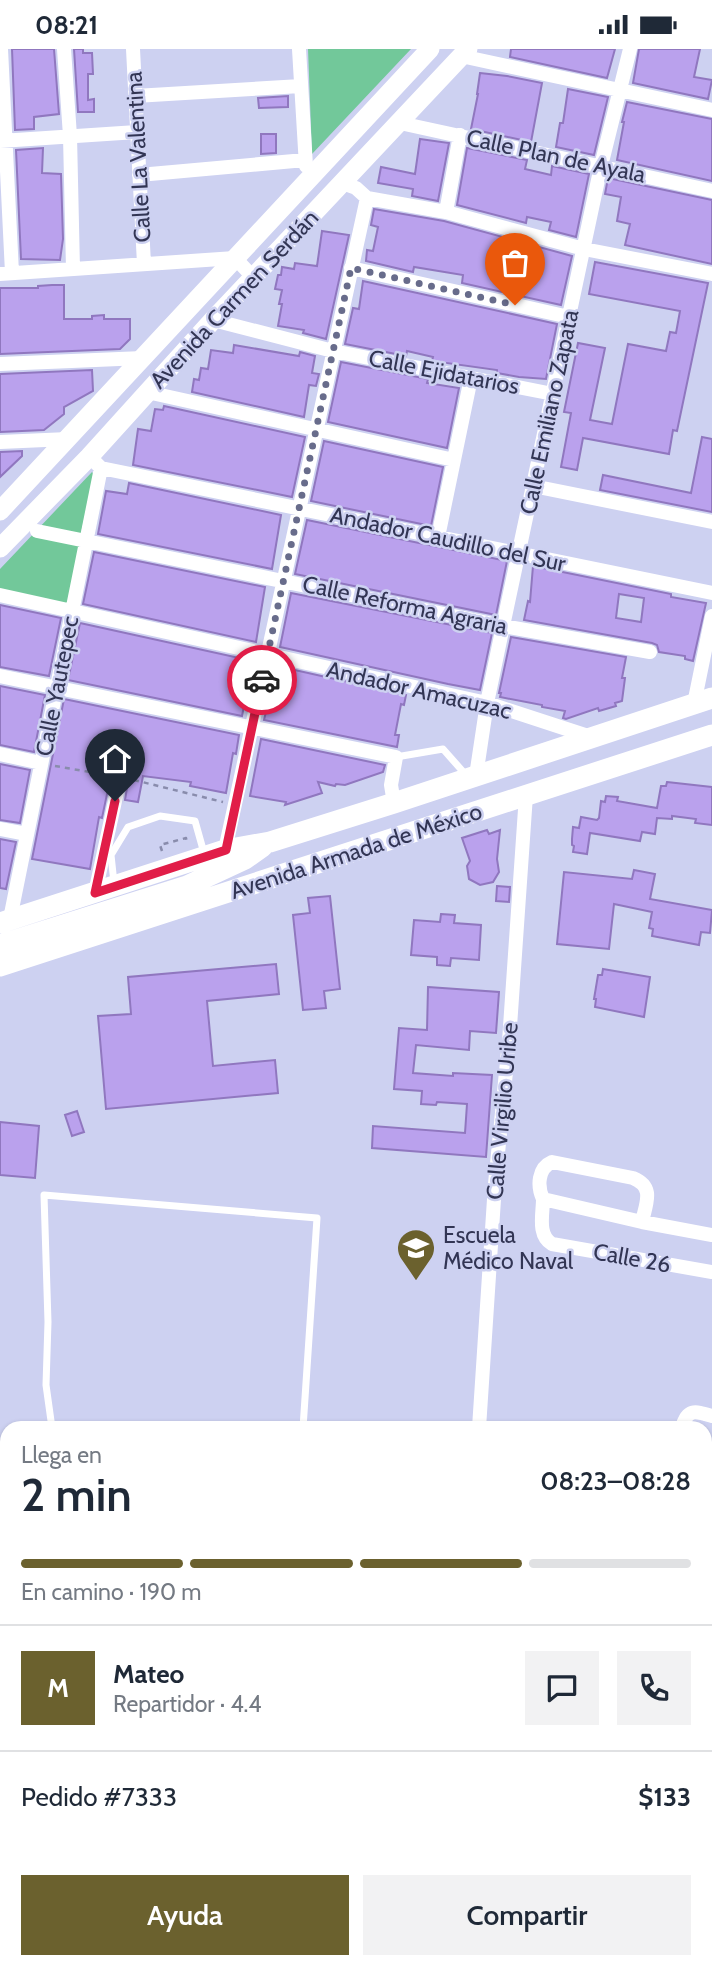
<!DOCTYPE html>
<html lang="es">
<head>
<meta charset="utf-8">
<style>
  body { margin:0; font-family:Cabin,sans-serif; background:#f2f2f3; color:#1f2937; height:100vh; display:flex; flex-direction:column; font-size:26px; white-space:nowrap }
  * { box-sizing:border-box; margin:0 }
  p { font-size:23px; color:#747a83 }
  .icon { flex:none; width:38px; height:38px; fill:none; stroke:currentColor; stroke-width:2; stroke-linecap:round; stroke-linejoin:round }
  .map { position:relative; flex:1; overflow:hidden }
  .side { position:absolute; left:0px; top:1372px; width:712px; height:548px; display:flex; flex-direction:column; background:#fff; border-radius:21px 21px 0 0; box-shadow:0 2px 5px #0004 }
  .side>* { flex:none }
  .pin { position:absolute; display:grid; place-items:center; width:60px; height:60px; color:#fff; margin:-72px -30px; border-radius:50% 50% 50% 0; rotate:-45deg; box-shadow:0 0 7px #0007 }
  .pin .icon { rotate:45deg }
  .courier { position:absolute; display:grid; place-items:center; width:70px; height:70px; margin:-35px; border:5px solid #e11d48; border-radius:50%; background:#fff; color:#222; box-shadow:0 2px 9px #0007 }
  .head em { font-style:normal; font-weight:600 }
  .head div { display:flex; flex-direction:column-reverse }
  .head { display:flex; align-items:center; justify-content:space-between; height:119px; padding:0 21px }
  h1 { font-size:46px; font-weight:600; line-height:52px }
  .bar { display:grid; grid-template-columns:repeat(4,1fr); gap:10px 7px; align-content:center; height:84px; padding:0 21px }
  .bar i { height:9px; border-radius:5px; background:#e0e1e3 }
  .bar .selected { background:#6b612e }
  .bar p { grid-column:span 4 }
  .line { display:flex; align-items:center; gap:18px; padding:0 21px; border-top:2px solid #e0e1e3 }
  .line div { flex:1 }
  .round { display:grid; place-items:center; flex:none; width:74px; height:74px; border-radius:0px; background:#f2f2f3 }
  .cta { display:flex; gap:14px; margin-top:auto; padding:14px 21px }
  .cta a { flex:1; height:80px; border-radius:0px; background:#6b612e; color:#fff; font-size:28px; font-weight:600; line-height:80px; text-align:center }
  .cta a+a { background:#f2f2f3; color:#1f2937 }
  .status { display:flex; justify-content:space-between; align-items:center; height:49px; padding:0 35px; background:#fff; direction:ltr }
  .status svg { height:19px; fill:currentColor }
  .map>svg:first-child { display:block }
  .green { fill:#72c89a }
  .building { fill:#baa1ed; stroke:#9077bf; stroke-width:2; fill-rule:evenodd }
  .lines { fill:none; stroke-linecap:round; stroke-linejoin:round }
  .path { stroke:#898cac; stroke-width:2.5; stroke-dasharray:5 5; stroke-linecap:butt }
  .lane { stroke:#fff; stroke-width:7 }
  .street { stroke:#fff; stroke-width:14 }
  .secondary { stroke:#fff; stroke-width:19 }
  .primary { stroke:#fff; stroke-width:21 }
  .done { stroke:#686c8b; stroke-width:7; stroke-dasharray:0 12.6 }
  .route { stroke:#e11d48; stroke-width:9 }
  .labels { text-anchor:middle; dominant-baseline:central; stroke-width:5; stroke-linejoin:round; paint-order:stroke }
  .street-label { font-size:23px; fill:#323554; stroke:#cdd1f1 }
  .poi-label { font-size:23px; fill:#323554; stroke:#cdd1f1; text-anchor:start }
</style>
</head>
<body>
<div class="status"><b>08:21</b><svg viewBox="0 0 49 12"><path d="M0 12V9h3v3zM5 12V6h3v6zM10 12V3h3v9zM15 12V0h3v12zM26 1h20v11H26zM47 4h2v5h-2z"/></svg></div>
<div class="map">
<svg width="712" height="1919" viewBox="0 0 712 1919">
  <rect width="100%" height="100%" fill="#cdd1f1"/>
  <path class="green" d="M308,0H411L312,105Z
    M92,423L94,426L81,484L70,558L0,541V520Z"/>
  <path class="building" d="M12,0H54L59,65L34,68V80L15,81Z
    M74,0H83V4H92L93,25H88V51L94,50V63H78Z
    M511,0H615L607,29L510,8Z
    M639,0H700L694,28L712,31L708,50L633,34Z
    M480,24L507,27L542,34L531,93L471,80L478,45H477Z
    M568,40L608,48L594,106L556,98L560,74H563Z
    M288,47V58L259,59L258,49Z
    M627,53L712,70V132L617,111L624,73H622Z
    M261,85H276V104L261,105Z
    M420,90L449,94L438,152L412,147L413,140L378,134L381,118L415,125Z
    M43,99L42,124L61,125L63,190L60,211L21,210L16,101Z
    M467,99L527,111L525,120L551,126L552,117L589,125L576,188L549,181L551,173L527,168L526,174L457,156Z
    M608,129L712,151V215L625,196L630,175L617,172L621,148L605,145Z
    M374,160L444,172L572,207L561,256L462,234L463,226L414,218L413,223L366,212L367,201L373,202L378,178L371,176Z
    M322,182L349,186L326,290L303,284L304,281L278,277L282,255H279L282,241L275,240L278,226H281L282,218L294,220L295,214L317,217Z
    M595,213L708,234L677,382L673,381L669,405L583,389L577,421L561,418L571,364L564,363L578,294L605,299L590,371L612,375L628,295L666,302L670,283L676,284L680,262L589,245Z
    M363,232L557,275L546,330L519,328L497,324V321L432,312L433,308L407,302L406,307L345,295L353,259L359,260Z
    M52,236H64V270H92V267L104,266V270H130V290L120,300L0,305V239H38V237Z
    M234,296L299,307L300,303L315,307L312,324L319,325L316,337L309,336L304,368L192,343L194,330L199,331L201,319L208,320L211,301L233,304Z
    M341,313L428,330L427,334L459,339L447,399L328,373Z
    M92,321L93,342L64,358V365L44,381L0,383V325Z
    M164,357L305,388L292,448L133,416L138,380L151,382L155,360L163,361Z
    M702,388L712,390V463L600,441L603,426L691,444Z
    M324,392L443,418L431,477L311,452Z
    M22,402V407L0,428V403Z
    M129,434L281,466L272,520L98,485L106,442L127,445Z
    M307,471L507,512L496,566L295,525Z
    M94,503L265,538L256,593L83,555Z
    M533,517L671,545V548L706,554L693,612L685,610V607L659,603L657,596L652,594L524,571L528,552L530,553ZM619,545L644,549L641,573L616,569Z
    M291,544L492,584L480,641L448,635L280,598Z
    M0,556L61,569L49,627L0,618Z
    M80,574L253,612L242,667L68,631Z
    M511,588L626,608L622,629H625L622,652L615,654L616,657L599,662L598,659L566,670L563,669L565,662L542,658V656L500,648L501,644H499Z
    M277,617L406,646L404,656L401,655L395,686H399L397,698L264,671Z
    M0,637L45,646L34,703L0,696Z
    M64,650L239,686L236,705L233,704L226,744L190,737L191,733L143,727L138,753L125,751L129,727L123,720H116L111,726L102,769L99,768L90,820L32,810Z
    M261,690L385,716L383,723L345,736L336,735L335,737L318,733L322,744L285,756L286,753L250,747Z
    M0,715L30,721L20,774L0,771Z
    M667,733L712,738V776L695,774L696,770L672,767V770L657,769L655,785L642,783L640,792L590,784L587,805L573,803L574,797L572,796V790L573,778L579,779L581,768L597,771L599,769L601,752L605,753L606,747L618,748L617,752L657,759L661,737H666Z
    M487,781L489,785L500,781L497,810L499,823L493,833L480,836L469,830L467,817L470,812L462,789Z
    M0,790L16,793L6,840L0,839Z
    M634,821L655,825L650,850L712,861L710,884L701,883L699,896L652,887L653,880L649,879L652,863L614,855L609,900L557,895L564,823L632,830Z
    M497,837L510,838L509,853L496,852Z
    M330,847L340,940L324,942L326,959L303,961L293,866L310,864L308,849Z
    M441,865L455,866L454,874L481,876L479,911L451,909L450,917L437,916V908L411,906L414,871L440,873Z
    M276,915L279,945L207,952L213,1017L275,1011L278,1044L106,1060L98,967L131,965L128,928Z
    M603,920L650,928L644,968L595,958L596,950H594L598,926H602Z
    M428,938L499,943L496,984L470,982L469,1001L416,996L413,1024L453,1027V1024L492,1026L486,1108L372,1099L373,1077L465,1084L467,1055L437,1053L436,1056L421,1055L422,1042L394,1040L399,979L427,981Z
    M77,1062L84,1083L72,1087L65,1066Z
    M0,1073L39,1077L35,1129L0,1126Z"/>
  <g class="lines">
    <path class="path" d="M55,717L107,726
      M134,731L223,753
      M162,802L160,796L186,789L187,795"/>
    <path class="lane" d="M396,708L443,700L466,726
      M114,834L111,806L128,778L160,767L195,772L204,804
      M52,1379L46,1336L48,1273L44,1146L317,1169L303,1379
      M0,1736L7,1735
      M213,1913V1919
      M612,1919L613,1913"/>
    <path class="street" d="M1,0L12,224
      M64,0L70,87L73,220
      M133,0L144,215
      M299,0L306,117
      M461,7L712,61
      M135,47L301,37
      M400,74L712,142
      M0,92L137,83
      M139,126L305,111
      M367,149L446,163L584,200L712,225
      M446,163L460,86
      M351,219L569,268
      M0,225L235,209L253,228
      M213,271L333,302L553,345
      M0,315L143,309
      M147,343L454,411
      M0,393L68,390
      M101,419L712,544
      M533,437L712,473
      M37,482L503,577L650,603
      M438,488L471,329
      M0,546L487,654L591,688
      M0,627L396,708L391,736L394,754
      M694,655L712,567
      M0,705L41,714
      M476,727L487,654L503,577L601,117L630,0
      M0,780L27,785
      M225,801L367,149L356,139L342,134
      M95,844L120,729
      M10,870L101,419L96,414
      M543,1150C543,1165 537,1186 552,1195L712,1223
      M642,1173C646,1154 655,1138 633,1129L552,1113C538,1119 537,1137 543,1150L642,1173L712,1186
      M479,1379L495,1135L509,992L526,746
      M682,1379C687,1359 695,1362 712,1367
      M705,1472L712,1439
      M705,1660L712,1661
      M445,1919V1913
      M710,1919L712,1910"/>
    <path class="secondary" d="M0,462L430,0
      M0,499L89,408L213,271L468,0
      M705,1751L712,1718
      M670,1919L671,1913"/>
    <path class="primary" d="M0,874L225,801L270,793L394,754L712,649
      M0,896L187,837L245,810L262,798
      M0,917L712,686"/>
  </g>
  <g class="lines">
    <path class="done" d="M262,631L351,219L515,256"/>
    <path class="route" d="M115,752L95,844L226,801L262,631"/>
  </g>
  <defs>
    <symbol id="school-pin" viewBox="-11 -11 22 30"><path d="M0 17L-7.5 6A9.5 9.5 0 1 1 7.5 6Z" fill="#6b612e" stroke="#cdd1f1"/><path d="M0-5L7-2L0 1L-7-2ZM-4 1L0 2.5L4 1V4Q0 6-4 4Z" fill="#fff"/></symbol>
  </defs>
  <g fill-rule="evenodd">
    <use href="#school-pin" x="394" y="1177" width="44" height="60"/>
  </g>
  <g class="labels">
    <g class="street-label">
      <text transform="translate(556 107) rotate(12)">Calle Plan de Ayala</text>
      <text transform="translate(138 108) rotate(-93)">Calle La Valentina</text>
      <text transform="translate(234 250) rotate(-47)">Avenida Carmen Serdán</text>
      <text transform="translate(444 323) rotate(11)">Calle Ejidatarios</text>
      <text transform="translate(549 363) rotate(-78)">Calle Emiliano Zapata</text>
      <text transform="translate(448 490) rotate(12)">Andador Caudillo del Sur</text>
      <text transform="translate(405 556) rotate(12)">Calle Reforma Agraria</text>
      <text transform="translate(57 637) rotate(-79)">Calle Yautepec</text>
      <text transform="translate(419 641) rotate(13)">Andador Amacuzac</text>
      <text transform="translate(356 802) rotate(-18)">Avenida Armada de México</text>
      <text transform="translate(502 1062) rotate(-85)">Calle Virgilio Uribe</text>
      <text transform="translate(632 1209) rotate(10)">Calle 26</text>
    </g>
    <g class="poi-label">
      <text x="443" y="1186">Escuela<tspan x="443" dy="26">Médico Naval</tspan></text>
    </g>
  </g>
</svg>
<div class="pin" style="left:515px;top:256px;background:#ea580c"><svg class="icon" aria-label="bag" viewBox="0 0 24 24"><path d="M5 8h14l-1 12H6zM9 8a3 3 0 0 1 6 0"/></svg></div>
<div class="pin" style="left:115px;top:752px;background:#1f2937"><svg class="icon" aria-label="home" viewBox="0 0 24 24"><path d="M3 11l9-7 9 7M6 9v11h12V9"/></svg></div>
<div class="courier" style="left:262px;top:631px"><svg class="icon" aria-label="car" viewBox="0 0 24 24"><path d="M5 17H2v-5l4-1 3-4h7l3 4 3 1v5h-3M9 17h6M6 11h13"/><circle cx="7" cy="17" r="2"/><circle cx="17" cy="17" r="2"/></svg></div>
<section class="side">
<div class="head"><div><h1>2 min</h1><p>Llega en</p></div><em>08:23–08:28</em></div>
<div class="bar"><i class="selected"></i><i class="selected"></i><i class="selected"></i><i></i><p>En camino · 190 m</p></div>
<div class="line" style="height:126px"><b class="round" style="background:#6b612e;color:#fff">M</b><div><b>Mateo</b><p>Repartidor · 4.4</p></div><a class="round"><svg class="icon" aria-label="chat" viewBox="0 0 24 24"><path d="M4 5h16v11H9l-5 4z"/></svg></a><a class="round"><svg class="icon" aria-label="phone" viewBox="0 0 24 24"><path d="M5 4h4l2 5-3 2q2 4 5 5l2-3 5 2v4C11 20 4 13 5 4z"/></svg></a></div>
<div class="line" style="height:91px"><div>Pedido #7333</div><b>$133</b></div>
<div class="cta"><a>Ayuda</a><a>Compartir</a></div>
</section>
</div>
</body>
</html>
